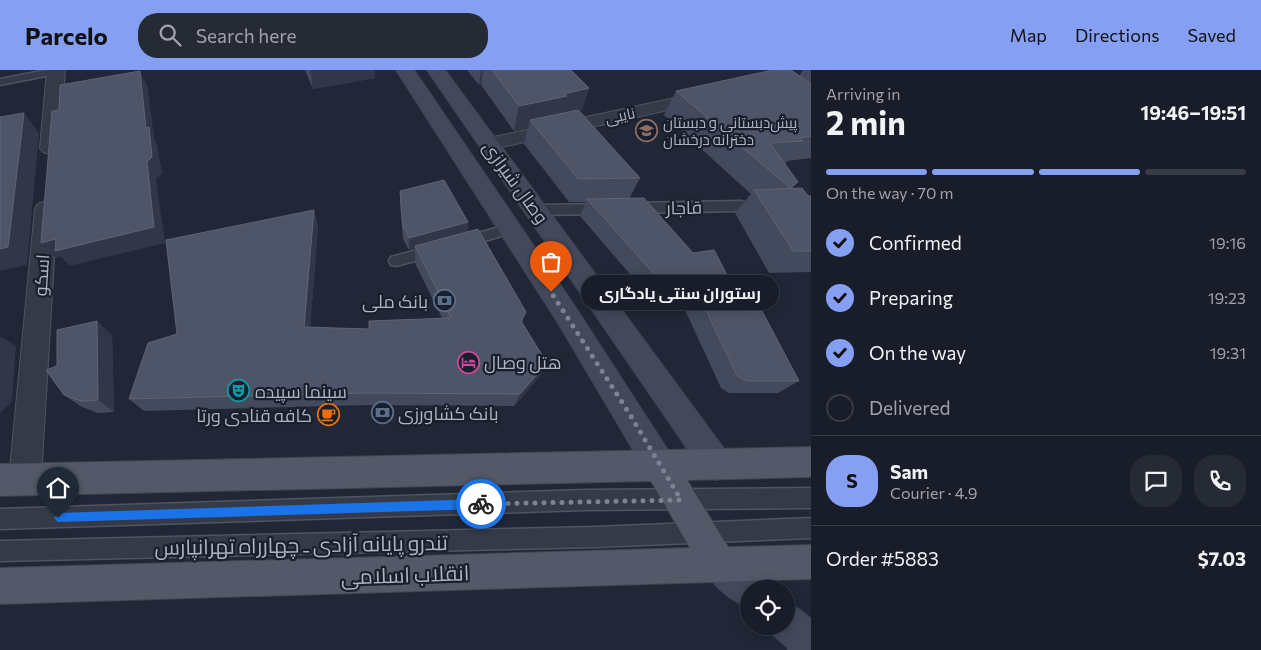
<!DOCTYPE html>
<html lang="en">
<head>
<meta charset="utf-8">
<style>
  body { margin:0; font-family:Commissioner,Cairo,sans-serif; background:#262a35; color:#f1f3f6; height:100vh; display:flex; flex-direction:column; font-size:19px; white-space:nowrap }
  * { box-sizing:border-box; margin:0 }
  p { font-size:16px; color:#9fa2a8 }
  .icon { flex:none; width:28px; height:28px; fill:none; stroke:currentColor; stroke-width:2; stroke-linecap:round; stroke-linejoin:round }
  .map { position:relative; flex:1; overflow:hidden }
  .details { display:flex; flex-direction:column; background:#191d29; width:450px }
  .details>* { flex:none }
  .fabs { position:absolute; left:740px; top:510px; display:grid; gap:10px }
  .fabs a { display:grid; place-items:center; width:55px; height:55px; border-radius:50%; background:#191d29; box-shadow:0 2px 12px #0003,0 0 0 1px #373b46; font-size:25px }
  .pin { position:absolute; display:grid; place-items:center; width:42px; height:42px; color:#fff; margin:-51px -21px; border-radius:50% 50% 50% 0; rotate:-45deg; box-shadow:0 0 5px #0007 }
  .pin .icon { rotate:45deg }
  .courier { position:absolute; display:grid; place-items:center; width:50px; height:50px; margin:-25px; border:4px solid #1a73e8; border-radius:50%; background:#fff; color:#222; box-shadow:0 1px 6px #0007 }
  .bubble { position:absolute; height:35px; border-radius:18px; background:#191d29; box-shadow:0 2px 12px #0003,0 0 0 1px #373b46; font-size:16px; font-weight:700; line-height:35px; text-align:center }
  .summary em { font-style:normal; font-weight:700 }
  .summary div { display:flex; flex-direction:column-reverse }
  .summary { display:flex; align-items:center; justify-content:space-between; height:85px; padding:0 15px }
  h1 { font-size:32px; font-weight:700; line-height:38px }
  .bar { display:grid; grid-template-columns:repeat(4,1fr); gap:8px 5px; align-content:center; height:60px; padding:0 15px }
  .bar i { height:6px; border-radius:4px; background:#373b46 }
  .bar .selected { background:#859ff3 }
  .bar p { grid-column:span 4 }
  .line { display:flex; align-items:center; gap:12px; padding:0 15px; border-top:1px solid #373b46 }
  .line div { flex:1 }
  .round { display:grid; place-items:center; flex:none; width:52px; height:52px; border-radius:20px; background:#262a35 }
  ol { padding:0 15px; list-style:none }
  li { display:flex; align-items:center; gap:15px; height:55px }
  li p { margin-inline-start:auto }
  li .icon { padding:5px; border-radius:50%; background:#859ff3; color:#111; stroke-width:4 }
  li:last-child { color:#9fa2a8 }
  li i { width:28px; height:28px; border:2px solid #373b46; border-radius:50% }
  header { display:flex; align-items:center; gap:30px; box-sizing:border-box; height:70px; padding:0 25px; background:#859ff3; color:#111 }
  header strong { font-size:24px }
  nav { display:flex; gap:28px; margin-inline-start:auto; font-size:18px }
  .search { width:350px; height:45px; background:#262a35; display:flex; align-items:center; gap:12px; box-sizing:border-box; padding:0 18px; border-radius:20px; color:#9fa2a8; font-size:19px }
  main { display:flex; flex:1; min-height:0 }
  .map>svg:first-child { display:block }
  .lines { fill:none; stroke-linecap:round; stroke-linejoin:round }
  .lane-casing { stroke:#4f5463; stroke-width:3 }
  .street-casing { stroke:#4f5463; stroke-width:2 }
  .secondary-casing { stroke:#3e4351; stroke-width:2 }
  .primary-casing { stroke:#3e4351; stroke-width:2 }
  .lane { fill:#353a48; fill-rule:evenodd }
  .street { fill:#353a48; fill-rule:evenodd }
  .secondary { fill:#43485b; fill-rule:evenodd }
  .primary { fill:#535968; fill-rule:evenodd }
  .wall { fill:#434a5d }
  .shaded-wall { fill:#313749 }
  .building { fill:#4f5568; stroke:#5e6476 }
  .route { fill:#1a73e8 }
  .done { stroke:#7d8393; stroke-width:5; stroke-dasharray:0 9 }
  .labels { text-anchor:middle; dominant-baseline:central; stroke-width:4.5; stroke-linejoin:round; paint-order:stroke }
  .far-street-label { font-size:15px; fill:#afb4c4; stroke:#1a1f2d }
  .far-poi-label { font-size:15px; fill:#afb4c4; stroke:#1a1f2d; text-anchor:start }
  .street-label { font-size:18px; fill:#afb4c4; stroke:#1a1f2d }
  .poi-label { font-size:18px; fill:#afb4c4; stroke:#1a1f2d; text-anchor:start }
  .near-street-label { font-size:21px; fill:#afb4c4; stroke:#1a1f2d }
</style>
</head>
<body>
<header>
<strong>Parcelo</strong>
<div class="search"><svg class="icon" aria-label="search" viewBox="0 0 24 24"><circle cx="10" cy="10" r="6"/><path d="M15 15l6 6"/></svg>Search here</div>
<nav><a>Map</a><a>Directions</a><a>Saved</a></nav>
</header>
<main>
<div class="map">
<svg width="811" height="580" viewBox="0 0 811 580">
  <rect width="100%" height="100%" fill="#212737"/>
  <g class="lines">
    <defs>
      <path id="lane" d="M46,0L61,1L56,4L0,15V9Z
        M741,131L746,133L748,136L746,139L741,141L632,143L627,141L625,138L627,135L632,133Z
        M605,134L610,136L612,139L610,142L605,144L537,145L532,143L530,140L532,137L537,135Z
        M510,154L515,156L517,159L515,162L462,178L457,177L455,173L457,169Z
        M436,175L441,176L443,180L441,184L396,196L391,195L389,191L391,187Z
        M811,418V438L585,440L0,459V439L585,420Z
        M811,448V468L595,477L0,491V471L595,457Z"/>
      <path id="street" d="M47,0H65L60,78L57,82L50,84L43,82L40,78Z
        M707,21L713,22L716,26L713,30L489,80L482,78L479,74L482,70L489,68Z
        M46,131L54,134L57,139L41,409L36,420L25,425L14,420L9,409L35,139L38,134Z"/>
      <path id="secondary" d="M396,0H414L576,238L671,385L676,396L671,407L660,411L649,407L558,253Z
        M427,0H445L728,384L733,395L728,406L717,410L706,406Z
        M719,478C738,485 759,500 766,519H749V538C730,530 710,514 702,495L707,483Z
        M786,534L799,539L811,549V580H788L787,577L773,565L769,556H786Z"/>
      <path id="primary" d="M811,377V407L687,410L728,477L811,475V509L0,534V498L690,478L651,411L0,426V394Z"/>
    </defs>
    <use href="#lane" class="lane-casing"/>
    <use href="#street" class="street-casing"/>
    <use href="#secondary" class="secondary-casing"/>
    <use href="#primary" class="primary-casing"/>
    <use href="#lane" class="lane"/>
    <use href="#street" class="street"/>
    <use href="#secondary" class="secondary"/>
    <use href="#primary" class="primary"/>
  </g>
  <path class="wall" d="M305,0H375V8L313,19Z
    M467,0H571L589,18L581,42L640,108L629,129L746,241L799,311L778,323H729L721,318L684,238H659L580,146L586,132H569L524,74L528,58L514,61L481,15H479Z
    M791,0L799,6L803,0H811V88L787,91L785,94L798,112L792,118L808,126H811V202L769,203L735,143L751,124L664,45L676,21Z
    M400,121L468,152L467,162L526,242L522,252L547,293L540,306L514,336L368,335L144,341L129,329L177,264L314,140L318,157L310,258L369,259L442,248L415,193V179L409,180L403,169L400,133Z
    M112,265L114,342L98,343L82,337L64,325L57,296Z"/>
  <path class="shaded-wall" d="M310,0H375V8L313,19Z
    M481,0H483L481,15H479Z
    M140,1L148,18L154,68L157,74L162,103L156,109L165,173L70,196L61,187L56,188L41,173L147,92L146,58Z
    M589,18L581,43L530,50L528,58L514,61L519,36L564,24Z
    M24,43L39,63L27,195L0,201V179Z
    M314,140L318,157L309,272L304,257Z
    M468,152L466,164L415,176V179L409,180V168Z
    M97,251L112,265L114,342L98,330Z
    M0,266L16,276L12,331L0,343Z
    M547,293L540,306L514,336L520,324Z"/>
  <path class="building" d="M492,0H571L589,18L564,24L567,26L519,36Z
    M773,0H791L811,14V66L799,68L803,71L770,73L798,112L790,118L676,21Z
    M140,1L146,58L149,57L152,87L147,92L154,157L55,181L56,169L41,173L52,41L59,40L60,15Z
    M578,40L640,108L578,109L530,50Z
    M24,43L8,177L0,179V47Z
    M444,110L468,152L409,168L403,157L400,121Z
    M802,118L808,126H811V181H793L754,120Z
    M644,128L693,183L714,180L746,241H762L799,311H747L737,306L698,223H671L587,129Z
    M314,140L304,257L369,259V251L451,248L415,176L478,159L526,242L521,251L547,293L520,324L366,323L129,329L148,273L177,264L166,170Z
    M97,251L98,330L81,331L64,325L46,300L57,296V260Z"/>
  <path class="route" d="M481,429L486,434L481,439L58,452L54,448L58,443Z"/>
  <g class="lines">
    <path class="done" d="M481,434L681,430L629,343L551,222"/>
  </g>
  <defs>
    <symbol id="school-ring" viewBox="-11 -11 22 22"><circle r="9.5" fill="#1a1f2d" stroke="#8d6e63" stroke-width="1.5"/><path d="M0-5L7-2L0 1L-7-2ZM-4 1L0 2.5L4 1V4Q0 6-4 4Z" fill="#8d6e63"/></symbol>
    <symbol id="bank-ring" viewBox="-11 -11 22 22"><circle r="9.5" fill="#1a1f2d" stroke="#5c6f8a" stroke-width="1.5"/><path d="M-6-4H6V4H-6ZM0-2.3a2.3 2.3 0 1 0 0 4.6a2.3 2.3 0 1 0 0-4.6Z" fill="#5c6f8a"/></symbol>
    <symbol id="hotel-ring" viewBox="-11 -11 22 22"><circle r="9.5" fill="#1a1f2d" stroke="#d1479c" stroke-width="1.5"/><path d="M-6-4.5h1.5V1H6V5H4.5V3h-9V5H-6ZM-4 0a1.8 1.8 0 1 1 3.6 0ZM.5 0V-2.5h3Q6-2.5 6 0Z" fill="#d1479c"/></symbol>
    <symbol id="theatre-ring" viewBox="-11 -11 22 22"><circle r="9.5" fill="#1a1f2d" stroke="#0f9aa8" stroke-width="1.5"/><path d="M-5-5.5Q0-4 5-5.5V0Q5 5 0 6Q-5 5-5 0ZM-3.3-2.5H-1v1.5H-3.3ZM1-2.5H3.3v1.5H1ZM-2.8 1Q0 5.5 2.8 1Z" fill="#0f9aa8"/></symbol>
    <symbol id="cafe-ring" viewBox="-11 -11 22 22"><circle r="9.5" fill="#1a1f2d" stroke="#e8710a" stroke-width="1.5"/><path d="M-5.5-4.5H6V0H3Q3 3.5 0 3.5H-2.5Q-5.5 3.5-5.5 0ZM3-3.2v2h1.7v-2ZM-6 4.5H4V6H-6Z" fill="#e8710a"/></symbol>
  </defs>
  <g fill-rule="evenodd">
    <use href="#school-ring" x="634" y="48" width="25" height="25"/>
    <use href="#bank-ring" x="432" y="218" width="25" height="25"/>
    <use href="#hotel-ring" x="456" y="280" width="25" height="25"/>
    <use href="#theatre-ring" x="226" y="308" width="25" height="25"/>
    <use href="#bank-ring" x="370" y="330" width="25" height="25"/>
    <use href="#cafe-ring" x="316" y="332" width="25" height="25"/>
  </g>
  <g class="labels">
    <g class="far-street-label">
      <text transform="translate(620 45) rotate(-12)">نایبی</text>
    </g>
    <g class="far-poi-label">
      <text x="663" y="52">پیش‌دبستانی و دبستان<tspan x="663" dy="17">دخترانه درخشان</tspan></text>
    </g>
    <g class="street-label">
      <text transform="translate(516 112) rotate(54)">وصال شیرازی</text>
      <text transform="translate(684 137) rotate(-1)">قاجار</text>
      <text transform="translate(41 205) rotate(-86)">اسکو</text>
    </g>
    <g class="poi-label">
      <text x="428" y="231" text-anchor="end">بانک ملی</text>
      <text x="484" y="292">هتل وصال</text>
      <text x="255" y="321">سینما سپیده</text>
      <text x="398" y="343">بانک کشاورزی</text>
      <text x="312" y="345" text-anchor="end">کافه قنادی ورتا</text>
    </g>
    <g class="near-street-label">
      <text transform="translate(301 474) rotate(-1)">تندرو پایانه آزادی ـ چهارراه تهرانپارس</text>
      <text transform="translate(405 504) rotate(-2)">انقلاب اسلامی</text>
    </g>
  </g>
</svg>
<div class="fabs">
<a><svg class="icon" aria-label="locate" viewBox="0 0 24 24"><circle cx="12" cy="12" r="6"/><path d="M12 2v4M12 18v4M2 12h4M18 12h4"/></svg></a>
</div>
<div class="pin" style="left:551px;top:222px;background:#ea580c"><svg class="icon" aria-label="bag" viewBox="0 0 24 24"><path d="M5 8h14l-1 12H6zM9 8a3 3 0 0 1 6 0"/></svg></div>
<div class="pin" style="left:58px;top:448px;background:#1f2937"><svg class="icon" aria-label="home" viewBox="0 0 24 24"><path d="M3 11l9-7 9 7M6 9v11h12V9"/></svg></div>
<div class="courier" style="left:481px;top:434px"><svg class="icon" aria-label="bike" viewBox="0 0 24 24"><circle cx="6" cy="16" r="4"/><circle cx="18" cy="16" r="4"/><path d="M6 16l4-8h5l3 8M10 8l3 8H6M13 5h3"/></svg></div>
<div class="bubble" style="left:581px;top:205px;width:198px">رستوران سنتی یادگاری</div>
</div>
<section class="details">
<div class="summary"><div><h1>2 min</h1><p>Arriving in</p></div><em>19:46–19:51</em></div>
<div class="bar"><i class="selected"></i><i class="selected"></i><i class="selected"></i><i></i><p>On the way · 70 m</p></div>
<ol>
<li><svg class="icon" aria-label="check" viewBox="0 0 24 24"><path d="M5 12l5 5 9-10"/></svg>Confirmed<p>19:16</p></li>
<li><svg class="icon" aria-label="check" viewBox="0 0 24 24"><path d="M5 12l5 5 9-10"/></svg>Preparing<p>19:23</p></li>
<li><svg class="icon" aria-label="check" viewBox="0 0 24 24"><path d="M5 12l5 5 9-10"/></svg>On the way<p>19:31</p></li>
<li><i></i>Delivered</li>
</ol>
<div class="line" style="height:90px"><b class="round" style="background:#859ff3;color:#111">S</b><div><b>Sam</b><p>Courier · 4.9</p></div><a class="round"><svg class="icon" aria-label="chat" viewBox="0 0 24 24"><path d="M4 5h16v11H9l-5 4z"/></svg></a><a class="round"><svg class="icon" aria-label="phone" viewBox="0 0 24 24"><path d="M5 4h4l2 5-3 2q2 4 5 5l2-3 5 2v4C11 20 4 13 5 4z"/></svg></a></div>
<div class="line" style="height:65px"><div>Order #5883</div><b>$7.03</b></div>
</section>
</main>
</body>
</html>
